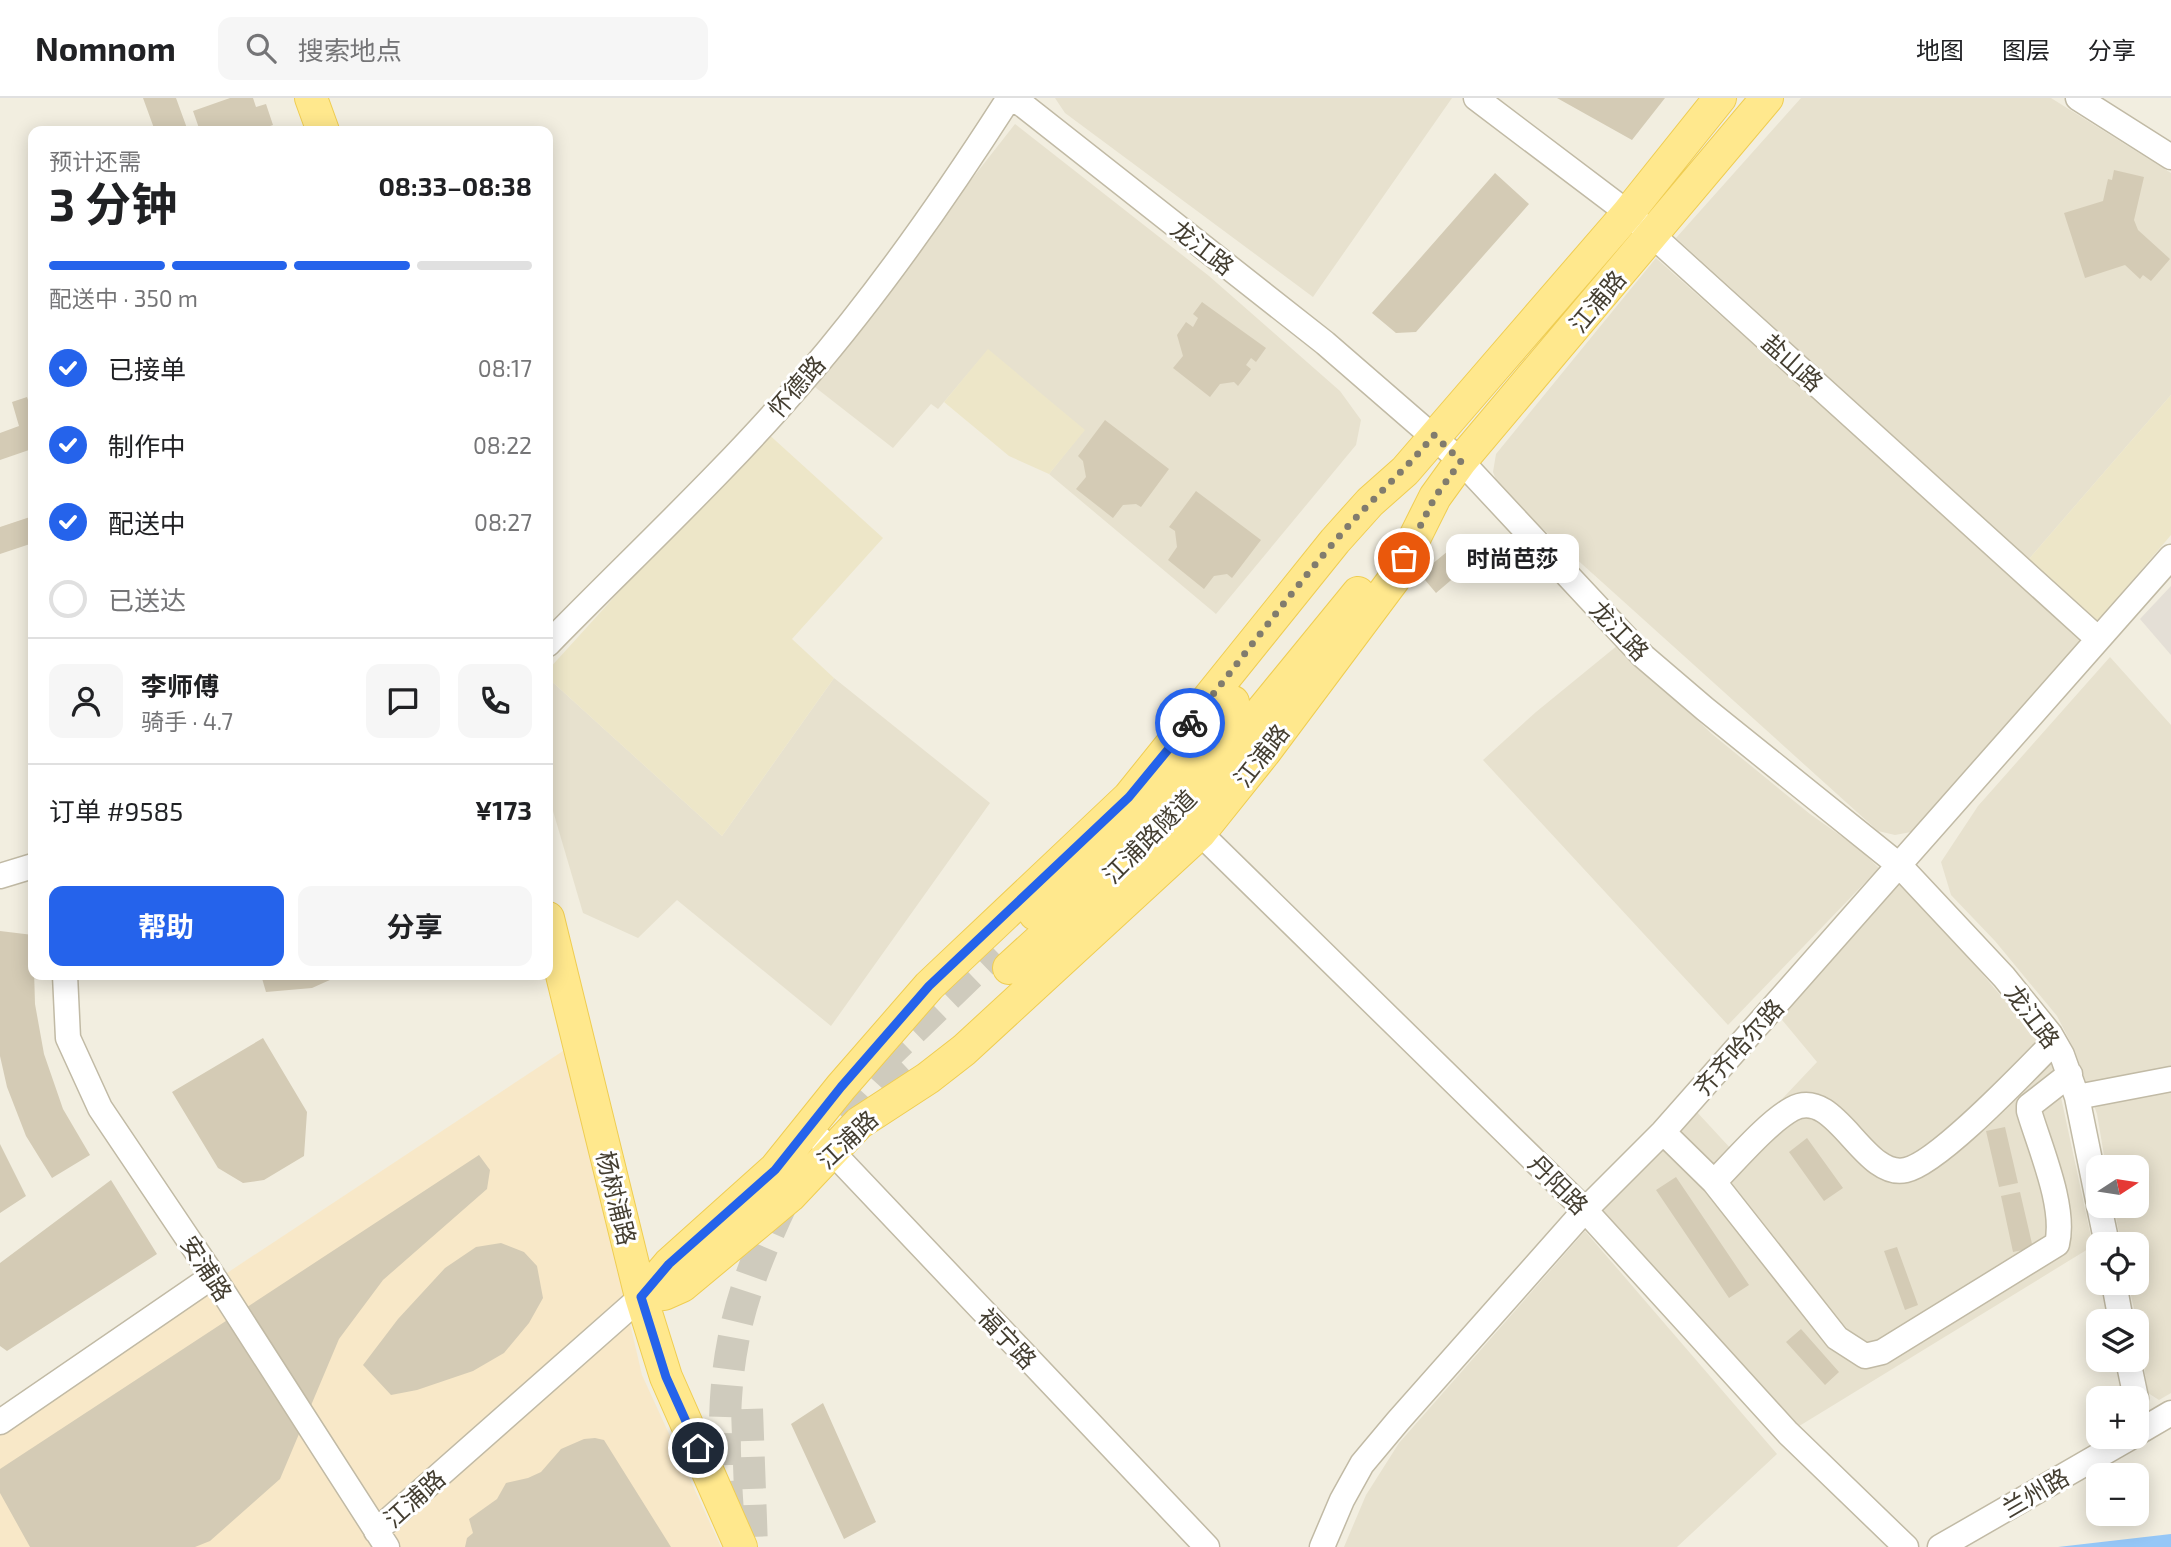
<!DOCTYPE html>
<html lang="zh">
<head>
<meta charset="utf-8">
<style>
  body { margin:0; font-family:"Exo 2","Noto Sans SC",sans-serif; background:#f6f6f6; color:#202124; height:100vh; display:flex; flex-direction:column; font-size:26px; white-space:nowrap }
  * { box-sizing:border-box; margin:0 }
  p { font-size:23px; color:#757577 }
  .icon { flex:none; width:38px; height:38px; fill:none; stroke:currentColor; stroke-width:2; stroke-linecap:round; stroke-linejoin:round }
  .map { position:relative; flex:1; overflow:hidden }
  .details { position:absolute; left:28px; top:28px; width:525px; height:854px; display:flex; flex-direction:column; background:#fff; border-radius:14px; box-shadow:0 4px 18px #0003 }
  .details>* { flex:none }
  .needle { width:46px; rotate:78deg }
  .tools { position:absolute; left:2086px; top:1057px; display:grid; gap:14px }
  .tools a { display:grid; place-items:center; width:63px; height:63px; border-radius:14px; background:#fff; box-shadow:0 4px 18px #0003; font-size:35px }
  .pin { position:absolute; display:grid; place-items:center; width:60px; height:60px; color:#fff; margin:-30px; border:4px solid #fff; border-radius:50%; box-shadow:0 2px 7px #0007 }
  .courier { position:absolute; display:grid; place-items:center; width:70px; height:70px; margin:-35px; border:5px solid #2563eb; border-radius:50%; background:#fff; color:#222; box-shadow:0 2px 9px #0007 }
  .bubble { position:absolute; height:49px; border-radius:14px; background:#fff; box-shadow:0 4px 18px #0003; font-size:23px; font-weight:700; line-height:49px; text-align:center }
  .headline em { font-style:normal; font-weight:700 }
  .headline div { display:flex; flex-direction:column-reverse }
  .headline { display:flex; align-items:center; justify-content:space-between; height:119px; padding:0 21px }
  h1 { font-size:46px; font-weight:700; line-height:52px }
  .bar { display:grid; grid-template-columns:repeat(4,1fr); gap:10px 7px; align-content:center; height:84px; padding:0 21px }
  .bar i { height:9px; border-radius:5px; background:#e0e0e0 }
  .bar .on { background:#2563eb }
  .bar p { grid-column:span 4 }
  .line { display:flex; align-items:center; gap:18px; padding:0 21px; border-top:2px solid #e0e0e0 }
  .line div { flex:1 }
  .round { display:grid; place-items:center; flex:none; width:74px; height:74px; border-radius:14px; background:#f6f6f6 }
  ol { padding:0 21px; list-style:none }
  li { display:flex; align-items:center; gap:21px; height:77px }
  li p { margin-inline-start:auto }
  li .icon { padding:7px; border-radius:50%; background:#2563eb; color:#fff; stroke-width:4 }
  li:last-child { color:#757577 }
  li i { width:38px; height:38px; border:4px solid #e0e0e0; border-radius:50% }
  .action { display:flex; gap:14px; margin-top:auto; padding:14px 21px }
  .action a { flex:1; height:80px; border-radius:14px; background:#2563eb; color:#fff; font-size:28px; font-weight:700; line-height:80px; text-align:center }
  .action a+a { background:#f6f6f6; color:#202124 }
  header { display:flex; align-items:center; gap:42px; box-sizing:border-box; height:98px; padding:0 35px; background:#fff; border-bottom:2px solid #e0e0e0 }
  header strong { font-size:33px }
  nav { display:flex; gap:38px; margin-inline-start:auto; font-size:24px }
  .search { width:490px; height:63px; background:#f6f6f6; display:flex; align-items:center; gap:18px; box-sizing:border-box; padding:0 24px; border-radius:14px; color:#757577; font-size:26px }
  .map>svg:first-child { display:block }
  .residential { fill:#e7e1ce }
  .commercial { fill:#f8e8c8 }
  .industrial { fill:#e4dfd6 }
  .education { fill:#ede6c8 }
  .water { fill:#95c7f7 }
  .building { fill:#d4cbb5 }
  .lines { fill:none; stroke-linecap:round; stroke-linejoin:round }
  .major-tunnel { stroke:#cfcbbd; stroke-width:32; stroke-dasharray:32 16; stroke-linecap:butt }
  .minor-casing { stroke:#c1baa5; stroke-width:27 }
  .major-casing { stroke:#efcd52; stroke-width:34 }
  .minor { stroke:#fff; stroke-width:24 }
  .major { stroke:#ffe88d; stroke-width:32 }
  .done { stroke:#817c6e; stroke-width:7; stroke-dasharray:0 12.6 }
  .route { stroke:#2563eb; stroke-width:9 }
  .labels { text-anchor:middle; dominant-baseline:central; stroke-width:6; stroke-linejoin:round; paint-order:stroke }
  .street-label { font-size:24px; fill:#443e31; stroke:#fff }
</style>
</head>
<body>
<header>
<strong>Nomnom</strong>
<div class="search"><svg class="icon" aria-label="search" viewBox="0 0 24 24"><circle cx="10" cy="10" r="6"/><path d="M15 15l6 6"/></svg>搜索地点</div>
<nav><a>地图</a><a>图层</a><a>分享</a></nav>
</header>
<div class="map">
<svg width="2171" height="1449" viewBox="0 0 2171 1449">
  <rect width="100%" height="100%" fill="#f2eee0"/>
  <path class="residential" d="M1055,0H1452L1313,199L1065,15Z
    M1801,0H2051L2171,75V297L2029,461L1676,140Z
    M1015,26L1209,178L1340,293L1361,322L1356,347L1216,516L1049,376L1084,332L988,252L938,311L931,306L893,350L811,286Z
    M1656,160L2084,541L1911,734L1895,737L1878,733L1500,392L1493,374L1496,356Z
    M1618,547L1712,636L1810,716L1858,750L1879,770L1728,927L1483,662L1536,614Z
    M2110,559L2171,627V1295L2159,1302L2148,1295L2137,1223L2128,1185H2137V1146H2121L2114,1108H2137V1069H2106L2097,1016L2075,953L2057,918L1995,843L1951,797L1941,764L1978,708Z
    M548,580L722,738L834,580L990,705L831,928L677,802L638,840L583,815L548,696Z
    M1900,779L2035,938L2056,976L2093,1148L1796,1330L1599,1112L1696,1013L1733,1053L1817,964L1778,917Z
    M1585,1133L1777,1356L1677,1449H1344L1366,1397L1399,1345Z"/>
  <path class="commercial" d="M566,951L642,1277L721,1449H0V1325Z"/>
  <path class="industrial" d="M2171,488V557L2140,521Z"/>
  <path class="education" d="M988,251L1085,332L1049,376L1009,358L944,304Z
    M2171,297V437L2098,523L2029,461Z
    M765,333L883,440L792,541L834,580L722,738L548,580V572Z"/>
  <path class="water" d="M2171,1436V1449H2058Z"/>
  <path class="building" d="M143,0H176L188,33H155Z
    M230,0H253L256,9L266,6L273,27L256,33H200L193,13Z
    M1557,0H1665L1632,42Z
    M2114,72L2144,79L2134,122L2138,132L2170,161L2151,183L2143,177L2140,181L2125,167L2085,180L2064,115L2103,103L2108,81L2112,82Z
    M1495,75L1529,106L1416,234L1396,235L1372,215Z
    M1202,204L1266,250L1256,264L1251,260L1246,267L1251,271L1238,288L1234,284L1220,286L1210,299L1173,270L1183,258L1177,237L1186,224L1193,229L1198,220L1193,216Z
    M27,299L33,317V364L29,352L0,362V335L19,328L12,304Z
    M1105,322L1169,371L1141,409L1136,406L1123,407L1113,420L1076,391L1086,379L1083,363L1078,358Z
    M1196,393L1261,442L1232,480L1227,476L1214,478L1204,491L1168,462L1177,449L1175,433L1169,429Z
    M33,418V445L0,456V429Z
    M1448,453L1464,471L1436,495L1420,476Z
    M0,833L33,837L35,906L44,956L63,1011L90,1057L52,1080L26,1038L7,989L0,958Z
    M261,877H341L312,890L266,894Z
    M263,940L307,1014L304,1058L264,1082L243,1085L218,1070L172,994Z
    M2005,1029L2018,1085L1999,1089L1986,1033Z
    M1807,1040L1843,1090L1824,1103L1789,1054Z
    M0,1046L26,1098L0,1115Z
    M479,1057L490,1072L487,1091L383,1182L339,1241L280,1381L210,1443L195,1449H30L0,1395V1371Z
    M1676,1079L1749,1187L1729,1200L1656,1092Z
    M111,1082L157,1156L7,1253L0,1248V1165Z
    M2020,1094L2033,1150L2013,1154L2001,1098Z
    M501,1145L524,1154L537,1168L543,1200L529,1225L504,1255L473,1273L417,1292L391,1297L363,1267L398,1221L445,1170L476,1149Z
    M1897,1149L1918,1207L1905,1212L1884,1153Z
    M1801,1231L1839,1274L1825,1287L1786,1244Z
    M823,1305L876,1424L844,1441L791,1326Z
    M595,1340L604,1342L671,1449H465L467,1440L473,1435L469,1421L497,1401L506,1385L528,1380L541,1374L561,1351L584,1341Z"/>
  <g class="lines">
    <path class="major-tunnel" d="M878,965L995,852
      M849,1025L885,985L915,957
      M747,1311L752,1449
      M728,1415C724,1359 722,1300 733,1244C742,1194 763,1145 785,1099"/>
    <defs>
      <path id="minor" d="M1014,0L1325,245L1461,363L1643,558L1705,611L1900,768L2004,879L2050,936L2062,957L2077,999L2098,1102
        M1476,0L1628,115L2098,541
        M2078,0L2171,59
        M548,546C634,458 726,373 806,279C881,192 947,97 1009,0
        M1200,735L1585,1112L1788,1335L1906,1449
        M0,778L33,768
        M65,877L68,940L100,1010L213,1178L387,1449
        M2054,944C2027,971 1939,1065 1906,1072C1863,1082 1836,987 1792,1011C1767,1025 1735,1063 1714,1084L1837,1240L1865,1258L1882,1254L2057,1146C2066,1109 2040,1050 2029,1013V1008L2070,976
        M2077,999L2171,981
        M1663,1034L1714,1084
        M820,1041L1207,1449
        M2099,1108L2107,1146
        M2114,1185L2121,1223
        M2128,1262L2136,1300
        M0,1324L213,1178
        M2137,1335L2171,1315
        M376,1433L641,1199
        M1322,1449L1342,1402L1362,1366L1398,1323L1585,1112L1663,1034L2171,459
        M1940,1449L2131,1339"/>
      <path id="major" d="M311,0L323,33
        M1035,816L1143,718L1184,670L1233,604
        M548,820L641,1199L666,1279L741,1449
        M1009,870L1155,737L1206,681L1358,495
        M641,1199L664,1196L682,1188L790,1098L859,1025L928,980L964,952L1200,735L1264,655L1394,481L1435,399L1461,363L1767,0
        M641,1199L669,1166L775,1071L841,989L929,888L1129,699L1335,443L1370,404L1405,373L1494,270L1628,115L1720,0"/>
    </defs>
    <use href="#minor" class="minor-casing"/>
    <use href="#major" class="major-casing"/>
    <use href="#minor" class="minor"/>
    <use href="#major" class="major"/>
  </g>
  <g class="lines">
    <path class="done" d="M1190,625C1239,565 1285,501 1336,442C1367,405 1403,375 1434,337L1461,363L1435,399L1404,460"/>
    <path class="route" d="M698,1350L666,1279L641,1199L669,1166L775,1072L841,989L929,888L1129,699L1190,625"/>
  </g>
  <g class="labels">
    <g class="street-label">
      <text transform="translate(1203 149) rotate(38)">龙江路</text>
      <text transform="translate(1597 203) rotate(-50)">江浦路</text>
      <text transform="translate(1793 264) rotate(42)">盐山路</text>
      <text transform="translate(796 288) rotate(-49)">怀德路</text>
      <text transform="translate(1620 532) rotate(46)">龙江路</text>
      <text transform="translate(1261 657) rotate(-52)">江浦路</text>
      <text transform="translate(1149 738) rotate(-45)">江浦路隧道</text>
      <text transform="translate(2033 918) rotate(53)">龙江路</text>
      <text transform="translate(1738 949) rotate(-48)">齐齐哈尔路</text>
      <text transform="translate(847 1041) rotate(-43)">江浦路</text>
      <text transform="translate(1559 1086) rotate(45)">丹阳路</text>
      <text transform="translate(617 1100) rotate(76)">杨树浦路</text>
      <text transform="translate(207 1170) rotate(57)">安浦路</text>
      <text transform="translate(1008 1240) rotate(47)">福宁路</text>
      <text transform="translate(2035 1394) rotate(-30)">兰州路</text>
      <text transform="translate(414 1400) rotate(-42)">江浦路</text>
    </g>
  </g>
</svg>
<div class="tools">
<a><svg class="needle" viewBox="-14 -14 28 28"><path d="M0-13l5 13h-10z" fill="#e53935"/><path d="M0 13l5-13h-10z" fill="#757577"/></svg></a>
<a><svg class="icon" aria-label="locate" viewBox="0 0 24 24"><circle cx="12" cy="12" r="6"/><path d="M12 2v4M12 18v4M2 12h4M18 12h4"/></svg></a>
<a><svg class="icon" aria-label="layers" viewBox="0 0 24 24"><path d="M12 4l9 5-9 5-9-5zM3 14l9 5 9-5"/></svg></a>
<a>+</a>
<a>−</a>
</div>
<div class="pin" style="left:1404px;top:460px;background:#ea580c"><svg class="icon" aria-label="bag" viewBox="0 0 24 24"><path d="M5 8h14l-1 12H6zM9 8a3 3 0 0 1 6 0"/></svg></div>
<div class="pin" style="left:698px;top:1350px;background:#1f2937"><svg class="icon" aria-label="home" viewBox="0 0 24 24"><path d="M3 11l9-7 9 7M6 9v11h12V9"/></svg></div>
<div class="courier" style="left:1190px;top:625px"><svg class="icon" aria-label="bike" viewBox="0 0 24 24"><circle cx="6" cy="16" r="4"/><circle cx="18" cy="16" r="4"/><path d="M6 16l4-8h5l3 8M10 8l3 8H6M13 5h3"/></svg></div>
<div class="bubble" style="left:1446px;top:436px;width:133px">时尚芭莎</div>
<section class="details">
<div class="headline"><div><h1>3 分钟</h1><p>预计还需</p></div><em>08:33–08:38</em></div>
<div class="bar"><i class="on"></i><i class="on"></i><i class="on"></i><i></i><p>配送中 · 350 m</p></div>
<ol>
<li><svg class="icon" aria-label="check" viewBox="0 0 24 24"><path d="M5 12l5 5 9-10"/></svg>已接单<p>08:17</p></li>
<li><svg class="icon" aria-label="check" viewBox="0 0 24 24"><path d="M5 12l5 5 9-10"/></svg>制作中<p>08:22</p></li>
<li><svg class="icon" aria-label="check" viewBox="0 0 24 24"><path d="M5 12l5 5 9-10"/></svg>配送中<p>08:27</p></li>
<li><i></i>已送达</li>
</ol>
<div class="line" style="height:126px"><a class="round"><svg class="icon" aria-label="person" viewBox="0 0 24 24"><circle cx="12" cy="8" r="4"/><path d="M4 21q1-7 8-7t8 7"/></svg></a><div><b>李师傅</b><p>骑手 · 4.7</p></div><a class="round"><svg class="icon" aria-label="chat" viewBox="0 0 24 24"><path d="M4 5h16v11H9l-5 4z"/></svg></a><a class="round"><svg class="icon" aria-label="phone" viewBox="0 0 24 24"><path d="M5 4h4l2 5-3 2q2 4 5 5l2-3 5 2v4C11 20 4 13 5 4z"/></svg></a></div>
<div class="line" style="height:91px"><div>订单 #9585</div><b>¥173</b></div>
<div class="action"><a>帮助</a><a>分享</a></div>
</section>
</div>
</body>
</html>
